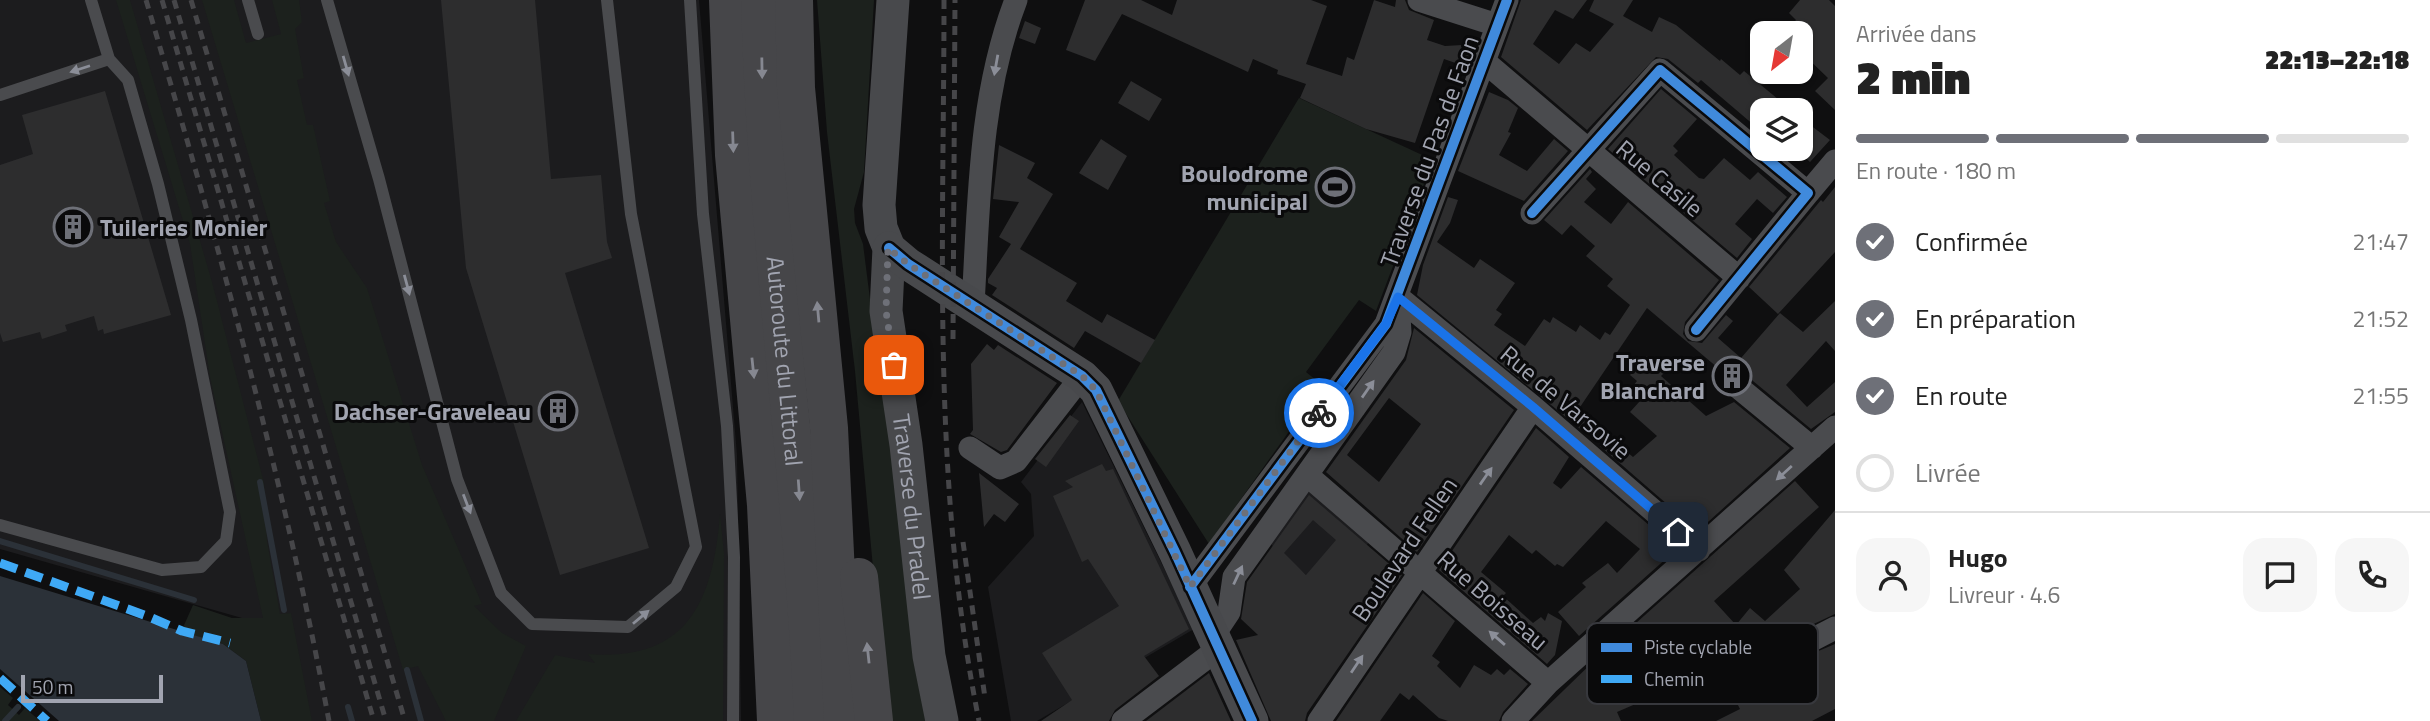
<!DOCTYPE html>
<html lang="fr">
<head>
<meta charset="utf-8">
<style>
  body { margin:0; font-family:"Titillium Web",sans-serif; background:#f6f6f6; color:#222; height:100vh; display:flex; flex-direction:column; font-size:26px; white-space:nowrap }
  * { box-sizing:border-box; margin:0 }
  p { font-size:23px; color:#767676 }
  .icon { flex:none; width:38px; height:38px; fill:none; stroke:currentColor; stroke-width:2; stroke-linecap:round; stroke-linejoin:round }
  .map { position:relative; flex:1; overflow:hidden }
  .panel { display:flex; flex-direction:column; background:#fff; width:595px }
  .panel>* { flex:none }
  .needle { width:46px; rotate:211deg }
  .buttons { position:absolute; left:1750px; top:21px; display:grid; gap:14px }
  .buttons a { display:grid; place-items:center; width:63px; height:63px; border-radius:14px; background:#fff; box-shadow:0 2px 5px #0004; font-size:35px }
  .scale { position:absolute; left:21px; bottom:18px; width:142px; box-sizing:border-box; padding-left:7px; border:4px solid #a1a4b0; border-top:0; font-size:19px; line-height:24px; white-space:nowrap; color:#a1a4b0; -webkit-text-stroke:5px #0a0a0b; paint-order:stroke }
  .pin { position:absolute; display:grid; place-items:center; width:60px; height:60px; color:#fff; margin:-30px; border-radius:14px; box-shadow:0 4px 10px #0006 }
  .courier { position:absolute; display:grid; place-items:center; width:70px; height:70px; margin:-35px; border:5px solid #1a73e8; border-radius:50%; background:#fff; color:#222; box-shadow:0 2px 9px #0007 }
  .headline em { font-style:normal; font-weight:800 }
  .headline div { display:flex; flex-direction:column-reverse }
  .headline { display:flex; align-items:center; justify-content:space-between; height:119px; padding:0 21px }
  h1 { font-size:46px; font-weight:800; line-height:52px }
  .bar { display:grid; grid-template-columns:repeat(4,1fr); gap:10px 7px; align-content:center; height:84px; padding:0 21px }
  .bar i { height:9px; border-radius:5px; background:#e0e0e0 }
  .bar .on { background:#6e7078 }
  .bar p { grid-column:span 4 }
  .line { display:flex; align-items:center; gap:18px; padding:0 21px; border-top:2px solid #e0e0e0 }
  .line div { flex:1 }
  .round { display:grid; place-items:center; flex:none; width:74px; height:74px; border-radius:21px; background:#f6f6f6 }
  ol { padding:0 21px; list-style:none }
  li { display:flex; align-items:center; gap:21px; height:77px }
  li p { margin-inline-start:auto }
  li .icon { padding:7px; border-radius:50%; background:#6e7078; color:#fff; stroke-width:4 }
  li:last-child { color:#767676 }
  li i { width:38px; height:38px; border:4px solid #e0e0e0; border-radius:50% }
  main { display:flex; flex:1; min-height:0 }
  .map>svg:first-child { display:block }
  .built { fill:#1c1c1e }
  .green { fill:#1c211d }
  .water { fill:#2b3138 }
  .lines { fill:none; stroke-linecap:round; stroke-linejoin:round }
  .stream { stroke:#2b3138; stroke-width:6 }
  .building { fill:#2d2d2e; fill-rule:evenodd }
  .lane { stroke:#4a4b4e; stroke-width:12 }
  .street { stroke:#4a4b4e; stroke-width:23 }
  .secondary { stroke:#48494c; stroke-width:33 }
  .highway { stroke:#464649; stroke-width:38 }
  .rail { stroke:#464649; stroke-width:5; stroke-dasharray:9 7; stroke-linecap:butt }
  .quiet { stroke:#3fa9f5; stroke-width:9; stroke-dasharray:18 9; stroke-linecap:butt }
  .cycleway-casing { stroke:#0a0a0b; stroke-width:15 }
  .cycleway { stroke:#408adc; stroke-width:10 }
  .oneway { fill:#8b8e98 }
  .oneway2 { fill:#868891 }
  .done { stroke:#6e7078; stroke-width:7; stroke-dasharray:0 12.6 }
  .route { stroke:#1a73e8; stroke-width:9 }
  .labels { text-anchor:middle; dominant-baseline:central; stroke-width:6; stroke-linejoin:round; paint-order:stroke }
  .street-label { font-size:24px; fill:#a1a4b0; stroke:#0a0a0b }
  .poi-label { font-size:24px; font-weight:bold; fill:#a1a4b0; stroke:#0a0a0b; text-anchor:end }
  .key { fill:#0a0a0b; stroke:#37383d; stroke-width:2 }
  .key-label { font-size:19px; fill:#a1a4b0 }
</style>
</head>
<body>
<main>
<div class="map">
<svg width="1835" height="721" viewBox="0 0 1835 721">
  <rect width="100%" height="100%" fill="#0f0f10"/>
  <path class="built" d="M0,0H699L737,455L741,721H267L242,618L0,549Z
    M1082,402L1194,629L1037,721H1011L988,587L1034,536L1031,494L1021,482Z
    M1309,486L1371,540L1326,592L1266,540Z"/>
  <path class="green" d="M116,0H130L212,282L264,483L267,541L280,614L291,613L312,721H261L246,661L223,644L181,632L193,605L232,618H263L210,377L190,244Z
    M202,0H234L246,43L281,34L272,0H299L302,22L295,29L304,78L297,80L307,125H313L330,201L324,203L336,242L367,288L422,465L482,604L474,606L502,633L526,646L494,721H446L418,666L403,670Z
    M817,0H874L864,172L854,209L855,223L863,244L879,370L875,372L876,378H881L928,721H887L855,371L827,132Z
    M1299,98L1433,160L1376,311L1359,300L1306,372L1322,385L1209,544L1118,401Z
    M720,514L724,554L723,721H516L555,655L595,663L588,654C688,662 713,601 720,514Z
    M0,687L13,698L8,705L19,715L25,708L40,721H0Z"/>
  <path class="water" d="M0,576L223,644L246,661L261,721H59L0,669Z"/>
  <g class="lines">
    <path class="stream" d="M260,482L284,610
      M0,541L194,600
      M407,670L421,721
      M348,707L352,721
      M5,721L18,707"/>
  </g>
  <path class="building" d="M441,0H535L551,179L601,175L607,242L612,258L565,273L649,548L560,575L466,268Z
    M1085,0H1141L1172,15L1177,0H1311L1327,6L1306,64L1342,76L1347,57L1354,60L1374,0L1395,7L1396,0H1405L1409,10L1434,20L1427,40L1445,46L1462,45L1474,49L1467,67L1444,59L1415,143L1366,129L1300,98L1306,84L1277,74L1278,70L1253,59L1248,72L1122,14L1095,61L1066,50Z
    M1521,0H1587L1573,19L1555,10L1533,44L1559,64L1576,43L1590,52L1614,24L1589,11L1594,0H1633L1623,16L1652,32L1659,17L1676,25L1720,61L1721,59L1740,75L1744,71L1791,110H1762V132L1701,80L1698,83L1668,59L1656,57L1587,130L1501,57Z
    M1800,0H1829L1835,6V110L1815,91L1828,78L1801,52V33H1785L1796,20L1789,13Z
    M1025,21L1041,28L1035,44L1019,38Z
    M1131,81L1162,99L1149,121L1118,103Z
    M1661,89L1697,119L1673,146L1678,151L1674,155L1699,178L1704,179L1724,158L1750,180L1758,172L1787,197L1773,213L1757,199L1735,224L1752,239L1737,258L1608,149Z
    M105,91L171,315L104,334L103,329L98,331L94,316L65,325L67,331L42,339L40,332L3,342L0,333V165L33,154L22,115Z
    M1489,92L1508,100L1518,108L1508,132L1511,133L1499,155L1527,171L1554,139L1568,151L1524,201L1458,171Z
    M1801,118L1830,140L1810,162L1801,154Z
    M1101,139L1127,156L1108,190L1079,173Z
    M999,145L1035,163L1027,178L1053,194L1020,249L1077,283L1066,301L1102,323L1107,314L1155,340L1141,363L1085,331L1074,348L992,295L997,288L988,283V279L1011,244L999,237L1019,202L993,199Z
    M1590,169L1592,172L1586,179L1596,189L1584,202L1611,224L1628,202L1719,280L1685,322L1683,334L1688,341L1702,343L1726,315L1733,321L1718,338L1741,358L1780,313L1803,332L1835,301V351L1826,341L1786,385L1807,407L1835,382V412L1811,429L1736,367L1729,364L1718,368L1647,308L1576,413L1589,423L1584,432L1417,295L1423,265L1448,197L1458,200L1450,223L1437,242L1474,268L1480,259L1515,283L1496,310L1502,314L1494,325L1525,346L1544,319L1550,323L1553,317L1576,332L1580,325L1600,340L1605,332L1610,335L1630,305L1607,286L1613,279L1586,256L1595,246L1571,225L1562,235L1544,220Z
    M1835,187V252L1778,314L1749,287L1821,200L1823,202Z
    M1414,328L1514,410L1417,552L1326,472L1406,360ZM1389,398L1421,424L1379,482L1347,455Z
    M987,344L994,350L998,345L1057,383L1007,450L1001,452L970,434L973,430L971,364Z
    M1647,356L1665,372L1661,376L1706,416L1734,402L1790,448L1698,531L1600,446L1608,436L1633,457L1657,436L1630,412L1640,401L1629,391L1637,381L1630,375Z
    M1070,415L1079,421L1046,467L1035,459Z
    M1536,428L1569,457L1553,483L1561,489L1581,467L1677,549L1579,636L1558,612L1586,587L1582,583L1608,563L1617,573L1640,549L1606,521L1563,567L1557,564L1555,566L1536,550L1532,554L1509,535L1481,572L1506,593L1503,596L1533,623L1541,617L1545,621L1548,613L1562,621L1555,655L1547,664L1439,570Z
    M1102,464L1106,471L1113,469L1189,629L1144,656L1159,676L1115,710L1109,721H1041L1072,700L1042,653L1119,606L1088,559L1082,562L1053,496L1073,487L1065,481Z
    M979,473L1019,504L1005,522L994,514L984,527Z
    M1795,481L1819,507L1714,601L1736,625L1750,608L1765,621L1800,589L1784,570L1835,510V614L1803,629L1796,641L1798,648L1809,655L1835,644V709L1812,721H1716L1740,709L1719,668L1617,712L1621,721H1532L1598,657ZM1679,629L1703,658L1676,670L1655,648Z
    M1309,495L1402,575L1307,713L1305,721H1271L1236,640L1258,635L1241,619L1247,582ZM1313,520L1336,540L1306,575L1284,553Z
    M1423,593L1455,621L1432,656L1440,662L1437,666L1460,688L1474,665L1491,675L1497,669L1504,675L1510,669L1528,684L1503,712L1499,721H1448L1439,718L1413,695L1409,700L1400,693L1380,721H1336Z
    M1209,673L1231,721H1146Z"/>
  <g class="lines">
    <path class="lane" d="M248,0L258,34
      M327,0L379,179L457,479L501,593L532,624L628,627L676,587L696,547L631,214L607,0
      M690,0L703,214L727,426L734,557L733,721
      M0,95L109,59L91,0
      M0,525L162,570L201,567L226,541L230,512L191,320L158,184L128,80L109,59"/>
    <path class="street" d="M1419,0L1497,25
      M1485,62L1739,278
      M1808,193L1835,161
      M1532,213L1660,70L1808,193L1696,330
      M1398,297L1533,407L1699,550
      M973,305C979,203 979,96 1016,0
      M1727,378L1812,448
      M970,448L1000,468L1016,461L1082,376
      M1307,475L1548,683
      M1190,587L1386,324L1507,0
      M1213,636L1229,612L1234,577L1394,352L1400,332L1398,302
      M1810,641L1835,628
      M1123,721L1218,649
      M1319,721L1533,407
      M1513,721L1548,683L1835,427"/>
    <g class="secondary">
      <path id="s1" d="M893,0L879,205L881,228L889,248L886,311L906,445L929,656L942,721"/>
      <path d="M889,248L908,264L1082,376L1096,390L1175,552L1252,721"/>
    </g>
    <g class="highway">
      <path d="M728,0L734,155L766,505L776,721"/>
      <path id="s2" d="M760,0C766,241 803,480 813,721"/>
      <path d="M794,0L796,88L829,428L843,721"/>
      <path d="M859,577L874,721"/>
    </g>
    <path class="rail" d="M146,0C217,239 283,476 329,721
      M162,0L374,721
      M174,0L386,721
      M191,0L405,721
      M944,0C944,241 931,483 979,721
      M953,339L955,0
      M963,542L985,698"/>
    <path class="quiet" d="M0,563L147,616L182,631L230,643
      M0,678L47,721"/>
    <defs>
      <path id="cycleway" d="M1532,213L1660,70L1808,193L1696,330
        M889,248L908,264L1082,376L1096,390L1175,552L1252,721
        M1190,587L1386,324L1507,0"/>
    </defs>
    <use href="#cycleway" class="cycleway-casing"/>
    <use href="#cycleway" class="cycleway"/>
  </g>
  <defs><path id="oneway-solid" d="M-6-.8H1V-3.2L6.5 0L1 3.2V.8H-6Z" transform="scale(1.75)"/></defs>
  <g class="oneway">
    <use href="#oneway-solid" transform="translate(996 65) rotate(100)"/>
    <use href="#oneway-solid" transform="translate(346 66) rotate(74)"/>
    <use href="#oneway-solid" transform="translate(80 69) rotate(162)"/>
    <use href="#oneway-solid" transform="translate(407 285) rotate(75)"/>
    <use href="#oneway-solid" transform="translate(1368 389) rotate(-55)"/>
    <use href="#oneway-solid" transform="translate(1784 473) rotate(138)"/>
    <use href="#oneway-solid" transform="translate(1486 476) rotate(-55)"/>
    <use href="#oneway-solid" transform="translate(467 504) rotate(69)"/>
    <use href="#oneway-solid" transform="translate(1238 575) rotate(-65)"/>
    <use href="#oneway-solid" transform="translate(641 617) rotate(-40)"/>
    <use href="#oneway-solid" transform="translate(1497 638) rotate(-139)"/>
    <use href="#oneway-solid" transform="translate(1357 664) rotate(-56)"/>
  </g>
  <g class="oneway2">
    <use href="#oneway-solid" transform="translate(762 68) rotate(89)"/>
    <use href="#oneway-solid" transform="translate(733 142) rotate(88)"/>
    <use href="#oneway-solid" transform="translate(818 312) rotate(-95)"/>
    <use href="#oneway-solid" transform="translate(753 368) rotate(84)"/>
    <use href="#oneway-solid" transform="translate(799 490) rotate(86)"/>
    <use href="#oneway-solid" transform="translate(868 653) rotate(-96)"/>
  </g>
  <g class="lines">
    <path class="done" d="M894,365L886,311L888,248L908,264L1082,376L1096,390L1190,587L1319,413"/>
    <path class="route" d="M1319,413L1386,324L1398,297L1533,407L1678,532"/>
  </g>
  <defs>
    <symbol id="stadium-ring" viewBox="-11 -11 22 22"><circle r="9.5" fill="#0a0a0b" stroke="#6e7078" stroke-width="1.5"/><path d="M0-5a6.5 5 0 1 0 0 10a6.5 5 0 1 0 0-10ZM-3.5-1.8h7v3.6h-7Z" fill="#6e7078"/></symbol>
    <symbol id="building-ring" viewBox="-11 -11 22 22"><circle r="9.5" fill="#0a0a0b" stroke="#6e7078" stroke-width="1.5"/><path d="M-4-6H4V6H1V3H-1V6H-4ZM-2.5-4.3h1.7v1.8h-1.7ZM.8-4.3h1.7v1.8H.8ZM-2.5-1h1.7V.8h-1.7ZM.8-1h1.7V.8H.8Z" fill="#6e7078"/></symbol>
  </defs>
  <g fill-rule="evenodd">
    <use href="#stadium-ring" x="1313" y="165" width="44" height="44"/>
    <use href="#building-ring" x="51" y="205" width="44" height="44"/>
    <use href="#building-ring" x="1710" y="354" width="44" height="44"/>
    <use href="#building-ring" x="536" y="389" width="44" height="44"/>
  </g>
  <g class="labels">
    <g class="street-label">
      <text transform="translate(1429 151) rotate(-70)">Traverse du Pas de Faon</text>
      <text transform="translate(1660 178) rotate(40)">Rue Casile</text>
      <text stroke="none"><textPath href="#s2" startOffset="362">Autoroute du Littoral</textPath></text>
      <text transform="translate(1566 402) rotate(40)">Rue de Varsovie</text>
      <text stroke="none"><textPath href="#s1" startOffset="511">Traverse du Pradel</textPath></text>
      <text transform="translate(1404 549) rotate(-56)">Boulevard Fellen</text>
      <text transform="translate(1493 600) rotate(41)">Rue Boisseau</text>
    </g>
    <g class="poi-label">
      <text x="1308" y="173">Boulodrome<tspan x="1308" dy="28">municipal</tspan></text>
      <text x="100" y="227" text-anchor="start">Tuileries Monier</text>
      <text x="1705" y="362">Traverse<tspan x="1705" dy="28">Blanchard</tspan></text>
      <text x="531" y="411">Dachser-Graveleau</text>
    </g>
  </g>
  <rect x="1587" y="623" width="231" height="81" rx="10" class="key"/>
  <rect x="1601" y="643" width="31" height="9" fill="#408adc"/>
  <rect x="1601" y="675" width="31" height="8" fill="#3fa9f5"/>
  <g class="key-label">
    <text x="1644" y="654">Piste cyclable</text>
    <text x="1644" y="686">Chemin</text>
  </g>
</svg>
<div class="buttons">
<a><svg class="needle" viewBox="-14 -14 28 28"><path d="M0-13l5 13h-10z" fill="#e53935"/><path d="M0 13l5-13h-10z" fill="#767676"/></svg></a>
<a><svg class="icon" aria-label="layers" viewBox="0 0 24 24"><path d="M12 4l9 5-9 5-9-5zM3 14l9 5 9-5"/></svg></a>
</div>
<div class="scale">50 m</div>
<div class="pin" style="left:894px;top:365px;background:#ea580c"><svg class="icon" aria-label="bag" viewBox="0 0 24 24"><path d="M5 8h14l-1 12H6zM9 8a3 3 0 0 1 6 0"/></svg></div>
<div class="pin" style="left:1678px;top:532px;background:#1f2937"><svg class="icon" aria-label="home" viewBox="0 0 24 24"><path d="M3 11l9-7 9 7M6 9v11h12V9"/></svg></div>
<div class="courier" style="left:1319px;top:413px"><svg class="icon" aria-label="bike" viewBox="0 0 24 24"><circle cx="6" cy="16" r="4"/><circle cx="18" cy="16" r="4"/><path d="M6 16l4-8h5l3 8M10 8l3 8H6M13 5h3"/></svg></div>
</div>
<section class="panel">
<div class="headline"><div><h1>2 min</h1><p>Arrivée dans</p></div><em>22:13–22:18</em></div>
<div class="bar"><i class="on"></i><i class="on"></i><i class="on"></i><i></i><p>En route · 180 m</p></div>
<ol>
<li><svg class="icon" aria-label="check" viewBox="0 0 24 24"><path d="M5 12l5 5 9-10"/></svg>Confirmée<p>21:47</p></li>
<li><svg class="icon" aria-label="check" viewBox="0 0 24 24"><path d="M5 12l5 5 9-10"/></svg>En préparation<p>21:52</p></li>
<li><svg class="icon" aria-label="check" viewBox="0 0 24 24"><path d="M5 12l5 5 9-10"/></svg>En route<p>21:55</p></li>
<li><i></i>Livrée</li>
</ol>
<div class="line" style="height:126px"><a class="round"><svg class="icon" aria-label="person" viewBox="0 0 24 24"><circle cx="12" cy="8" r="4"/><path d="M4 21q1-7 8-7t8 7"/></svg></a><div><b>Hugo</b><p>Livreur · 4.6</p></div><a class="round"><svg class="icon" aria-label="chat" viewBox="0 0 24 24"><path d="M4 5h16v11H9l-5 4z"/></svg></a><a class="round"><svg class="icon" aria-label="phone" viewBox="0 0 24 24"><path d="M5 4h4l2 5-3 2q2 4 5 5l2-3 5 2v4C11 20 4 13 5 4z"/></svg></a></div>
</section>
</main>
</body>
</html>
